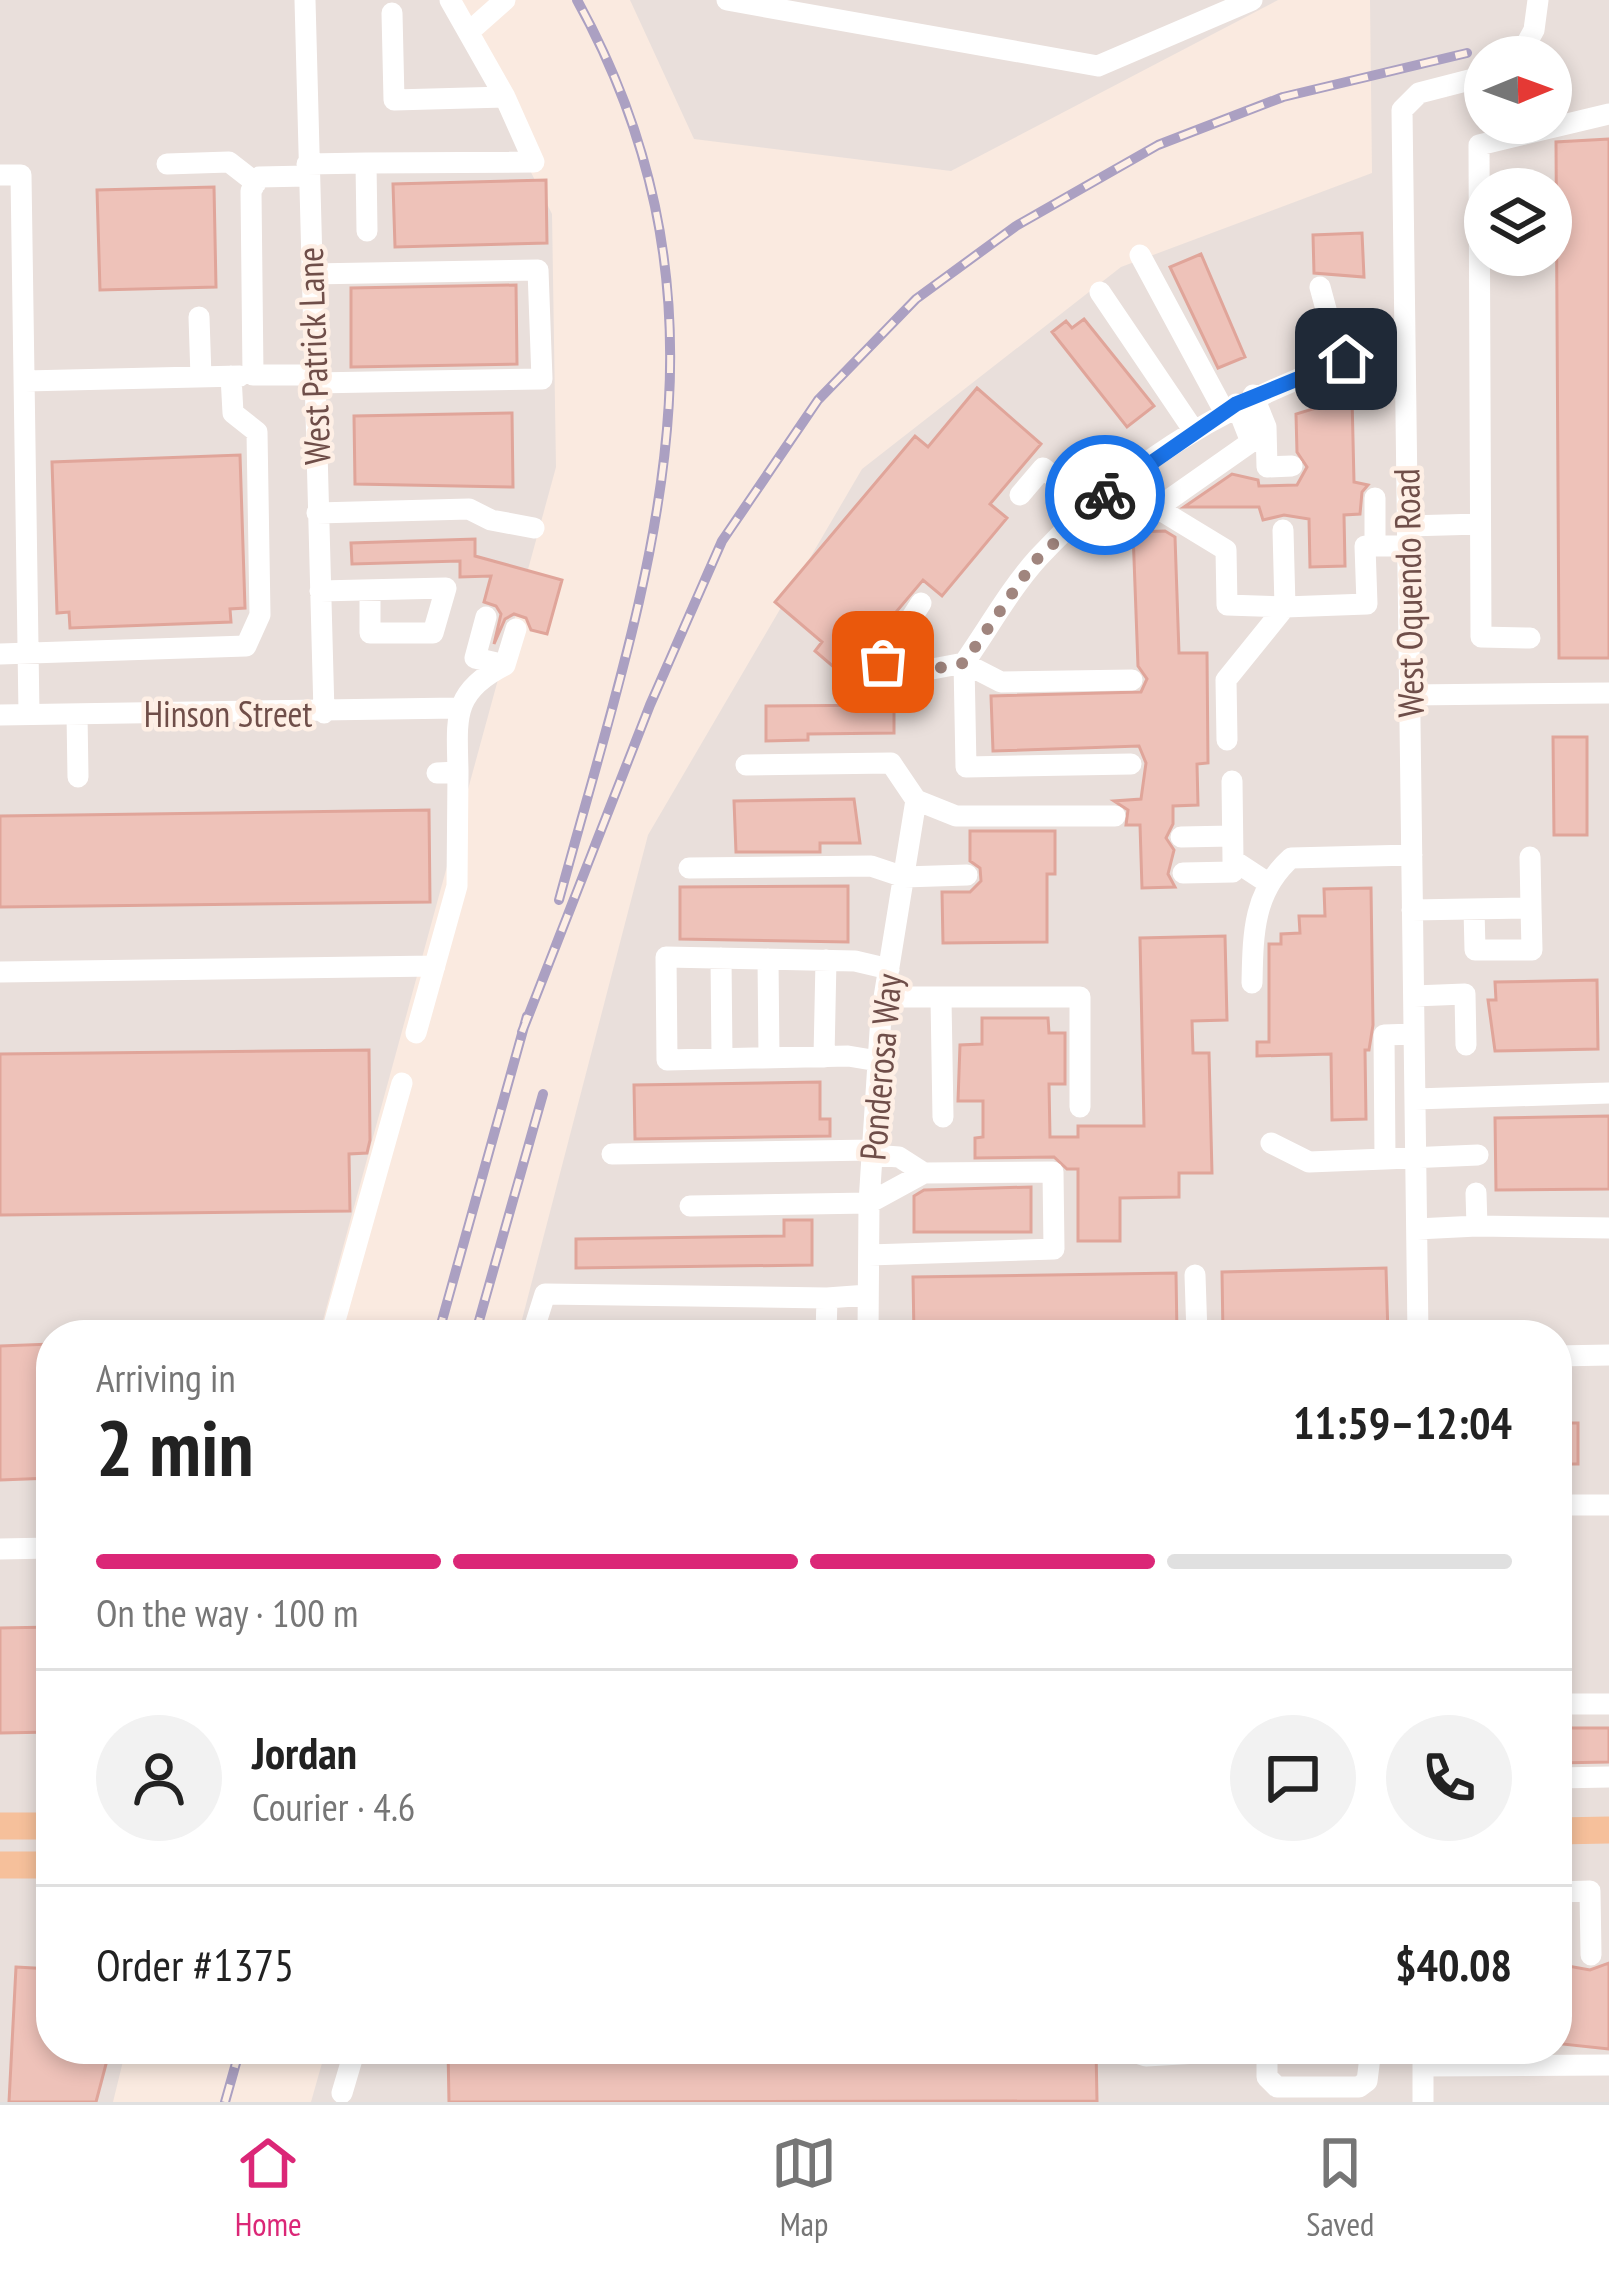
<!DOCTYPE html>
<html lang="en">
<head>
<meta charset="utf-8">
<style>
  body { margin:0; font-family:"PT Sans Narrow",sans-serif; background:#f2f2f2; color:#222; height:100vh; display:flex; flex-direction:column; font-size:45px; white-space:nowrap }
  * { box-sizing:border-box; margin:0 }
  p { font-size:39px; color:#767676 }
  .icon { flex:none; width:66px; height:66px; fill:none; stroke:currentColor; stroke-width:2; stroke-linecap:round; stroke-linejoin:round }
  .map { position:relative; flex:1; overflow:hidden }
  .details { position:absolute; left:36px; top:1320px; width:1536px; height:744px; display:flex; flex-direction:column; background:#fff; border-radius:48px; box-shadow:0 6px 18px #0003 }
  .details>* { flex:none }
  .needle { width:78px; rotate:89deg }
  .buttons { position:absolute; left:1464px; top:36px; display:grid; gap:24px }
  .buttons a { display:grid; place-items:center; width:108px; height:108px; border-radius:50%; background:#fff; box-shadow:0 6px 18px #0003; font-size:60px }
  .pin { position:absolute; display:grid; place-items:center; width:102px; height:102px; color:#fff; margin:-51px; border-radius:24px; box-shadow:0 6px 18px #0006 }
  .courier { position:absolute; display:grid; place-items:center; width:120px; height:120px; margin:-60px; border:9px solid #1a73e8; border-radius:50%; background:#fff; color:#222; box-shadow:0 3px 15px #0007 }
  .headline em { font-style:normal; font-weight:700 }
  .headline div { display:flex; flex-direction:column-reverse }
  .headline { display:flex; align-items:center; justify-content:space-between; height:204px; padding:0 60px }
  h1 { font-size:78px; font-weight:700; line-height:90px }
  .bar { display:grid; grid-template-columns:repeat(4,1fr); gap:18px 12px; align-content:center; height:144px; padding:0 60px }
  .bar i { height:15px; border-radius:9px; background:#e0e0e0 }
  .bar .on { background:#db2777 }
  .bar p { grid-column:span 4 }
  .line { display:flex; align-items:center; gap:30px; padding:0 60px; border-top:3px solid #e0e0e0 }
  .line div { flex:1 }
  .round { display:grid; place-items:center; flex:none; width:126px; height:126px; border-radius:63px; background:#f2f2f2 }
  .menu { display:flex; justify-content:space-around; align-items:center; height:168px; border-top:3px solid #e0e0e0; background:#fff; font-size:33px; color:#767676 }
  .menu a { display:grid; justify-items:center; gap:6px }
  .menu .on { color:#db2777 }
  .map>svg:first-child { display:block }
  .industrial { fill:#e9dfdb; fill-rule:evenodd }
  .building { fill:#eec2b9; stroke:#e0a59a; stroke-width:3 }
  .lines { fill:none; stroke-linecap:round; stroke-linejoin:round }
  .minor { stroke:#fff; stroke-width:21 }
  .major { stroke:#f6c09b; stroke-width:27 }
  .rail-casing { stroke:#aba0c2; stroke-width:10 }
  .rail { stroke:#feefe5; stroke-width:6; stroke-dasharray:18; stroke-linecap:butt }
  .done { stroke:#a0857e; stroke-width:12; stroke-dasharray:0 21.6 }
  .route { stroke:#1a73e8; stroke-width:15 }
  .labels { text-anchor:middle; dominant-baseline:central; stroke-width:9; stroke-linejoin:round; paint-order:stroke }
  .street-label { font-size:36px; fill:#6f4e49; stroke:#feefe5 }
</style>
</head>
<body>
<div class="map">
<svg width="1609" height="2102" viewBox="0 0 1609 2102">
  <rect width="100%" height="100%" fill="#faeae0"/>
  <path class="industrial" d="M0,0H444L552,214L556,467L319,1335H51V2049H126L113,2102H0Z
    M630,0H1278L951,171L694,139Z
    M1370,0H1609V2102H311L326,2049H1557V1335H518L648,835L862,469L1121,267L1372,173ZM1485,57H1551V123H1485ZM1485,189H1551V255H1485Z"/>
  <path class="building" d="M1609,139V658H1559L1556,142Z
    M546,180L547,243L395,247L393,184Z
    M214,187L216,287L100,290L97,190Z
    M1362,233L1364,277L1314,273L1313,235Z
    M1201,254L1245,357L1218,368L1170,267Z
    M516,285L517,364L351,367V288Z
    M1084,319L1154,406L1127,427L1052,332L1066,321L1072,328Z
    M977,388L1041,444L990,504L1007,518L942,596L923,580L843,675L815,651L822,642L775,602L915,436L928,447Z
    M1352,397L1354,482L1368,485L1362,492L1360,514L1344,515L1345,566L1310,567L1309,519L1284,515L1263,520L1259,507H1184L1232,474L1258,480L1259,486L1297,485L1307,467L1297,452L1296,414Z
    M512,413L513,487L355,484L354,416Z
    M240,455L245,608L230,609L231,622L70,628L69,612L57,613L52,462Z
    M1165,531L1175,537L1179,653H1207L1208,763L1197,764L1198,805L1173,806V824L1166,838L1174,850L1168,874L1175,887L1142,888L1140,825H1126L1128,810L1114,801L1141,799L1146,763L1139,746L993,751L991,696L1141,692L1147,679L1138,666L1133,532Z
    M475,539V556L562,580L547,634L531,630L526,618L514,614L505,619L494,644L501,614L496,606L484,602L491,576L460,577V561L352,564L351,543Z
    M894,705V733L808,734V740L766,741V706Z
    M1553,737H1587V835H1554Z
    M854,799L860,843H820V852H736L734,801Z
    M429,810L430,902L0,907V816Z
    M970,831H1055V874H1047V942L943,943L942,892H970L981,881L980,868L970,861Z
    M848,886V942L680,939V887Z
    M1371,888L1373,1025L1369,1050H1365L1366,1119L1332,1120L1331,1054L1257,1056V1042H1269V944H1281V934L1300,933L1299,916H1325L1324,889Z
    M1225,936L1227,1020L1192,1021L1193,1053H1209L1212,1173H1179V1197L1120,1198V1241H1078V1169H1067L1054,1157L975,1158V1138L983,1137V1101H958L960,1045L982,1044V1018H1048L1049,1033H1065V1084H1049L1050,1137H1078V1126H1144L1140,938Z
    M1597,980L1598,1049L1495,1051L1488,1000H1496L1495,982Z
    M369,1050L370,1140L367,1153L349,1154L350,1211L0,1215V1054Z
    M820,1082V1119H830V1136L635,1139L634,1085Z
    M1609,1116V1189L1496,1190L1495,1118Z
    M1031,1187V1232H914V1196L924,1190Z
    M784,1220H812V1265L576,1268V1239L784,1236Z
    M1386,1268L1388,1335H1223L1222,1272Z
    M1176,1273L1177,1335H914L913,1277Z
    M51,1344V1478L0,1480V1346Z
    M1557,1423H1578V1464H1557Z
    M51,1627V1732L0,1733V1628Z
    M1557,1728H1609V1762L1557,1763Z
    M1609,1963V2049L1562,2044L1557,1964L1590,1970Z
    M16,1967L51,1969V2049H110L96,2102H9Z
    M448,2049H1096L1097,2101L449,2102Z"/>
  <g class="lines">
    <path class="minor" d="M305,0L324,713
      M727,0L1098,66L1252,0
      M392,13L394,100L505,97
      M470,31L505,0
      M1519,57L1534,30L1538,0
      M366,163L534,162L505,97L450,0
      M167,164L229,162L256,183
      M307,164L366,163L367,231
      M0,175H21L29,714
      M307,176L259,177L251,191L253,375H313
      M1140,255L1224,411
      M311,274L538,270L542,379L314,383
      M1320,287L1340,361
      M1100,292L1194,431
      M199,317L201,377
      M25,381L240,376
      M1253,395L1266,427L1267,467L1292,466
      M1128,478L1157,508L1251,442L1236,404
      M1020,495L1043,468L1090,506
      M1157,508L1226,550L1227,605L1285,607
      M317,513L469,509L491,520L534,528
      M1408,526L1480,524
      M1283,530L1285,607L1367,604L1365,546H1408
      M1375,546V498
      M320,591L446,588L433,633H370V590
      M921,603L883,662L895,676L964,663L1001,682L1132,680
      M486,617L475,658L505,665
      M1530,638L1481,637L1479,145L1609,114
      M0,654L246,646L260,615L257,432L233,413L231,376
      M964,663C988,629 1010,589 1038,558C1140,448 1263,383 1405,341
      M964,663L966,767L1131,764
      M1410,695L1609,693
      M77,714L78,777
      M0,715L457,708
      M1227,740L1226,680L1285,607
      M746,765L891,763L916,800L956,816H1115
      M437,773L458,772C457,719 451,692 505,665L516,629
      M1232,781L1233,860L1265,881
      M1181,837L1232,836
      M1530,857L1531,908
      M689,868L871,866L904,877L967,875
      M1183,873L1233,872V860
      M1412,910L1531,908L1532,950H1475L1474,909
      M721,958L722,1058
      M768,959L769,1058
      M0,972L435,966
      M1252,983C1253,934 1253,892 1291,858L1412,855
      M1414,996L1465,994L1466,1045
      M884,997H1080V1107
      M941,999L943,1117
      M416,1033L457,886L458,772
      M1414,1034L1384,1035L1385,1159L1478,1155
      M824,1057L826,960
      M878,1061L848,1056L667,1060L666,957L855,961L889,969
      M1415,1099L1609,1093
      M1271,1143L1309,1162L1385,1159
      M612,1154L872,1150
      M690,1206L869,1203L924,1173
      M1477,1226L1609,1228
      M1417,1229L1477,1226L1476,1193
      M869,1255L1054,1249L1053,1172L924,1173L899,1157L872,1155
      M1195,1275L1197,1335
      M331,1335L402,1083
      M532,1335L545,1294L827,1298
      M826,1335L827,1298L868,1295
      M868,1335L869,1203L881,1016L916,800
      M1418,1335L1402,110L1419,93L1485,76
      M1557,1356L1609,1355
      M1557,1505H1609
      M0,1549L51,1548
      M1557,1704H1609
      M1557,1778L1609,1777
      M1557,1892L1590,1891L1591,1955
      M1124,2049L1146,2056L1267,2049
      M1267,2052V2077L1277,2087H1359L1367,2081L1371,2049
      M1423,2066L1609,2065
      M342,2093L355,2049
      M1423,2102V2049"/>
    <path class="major" d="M0,1826H51
      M1557,1831L1609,1830
      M0,1865H51"/>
    <defs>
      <path id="rail" d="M559,900C645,583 750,314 577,0
        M522,1032L650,705L722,541L818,400L916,299L1016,226L1158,145L1283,97L1467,53
        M438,1335L527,1016
        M475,1335L543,1094
        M225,2102L240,2049"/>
    </defs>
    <use href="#rail" class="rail-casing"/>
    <use href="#rail" class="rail"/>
  </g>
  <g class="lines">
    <path class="done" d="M883,662L896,676L964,663L1034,562L1105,495"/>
    <path class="route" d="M1105,495L1236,404L1346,359"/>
  </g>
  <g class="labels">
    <g class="street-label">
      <text transform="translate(313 356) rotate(-92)">West Patrick Lane</text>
      <text transform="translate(1408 593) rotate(-91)">West Oquendo Road</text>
      <text x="228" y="713">Hinson Street</text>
      <text transform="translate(880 1067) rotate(-85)">Ponderosa Way</text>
    </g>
  </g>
</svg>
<div class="buttons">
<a><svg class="needle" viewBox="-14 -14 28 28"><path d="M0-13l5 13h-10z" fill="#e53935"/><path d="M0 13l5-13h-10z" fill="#767676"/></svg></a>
<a><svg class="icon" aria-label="layers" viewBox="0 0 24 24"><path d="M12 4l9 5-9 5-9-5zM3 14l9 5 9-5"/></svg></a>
</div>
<div class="pin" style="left:883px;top:662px;background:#ea580c"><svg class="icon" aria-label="bag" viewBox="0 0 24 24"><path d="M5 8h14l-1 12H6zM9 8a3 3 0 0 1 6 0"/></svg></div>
<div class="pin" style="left:1346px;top:359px;background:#1f2937"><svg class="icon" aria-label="home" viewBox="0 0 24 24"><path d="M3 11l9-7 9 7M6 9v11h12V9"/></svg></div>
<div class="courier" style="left:1105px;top:495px"><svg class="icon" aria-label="bike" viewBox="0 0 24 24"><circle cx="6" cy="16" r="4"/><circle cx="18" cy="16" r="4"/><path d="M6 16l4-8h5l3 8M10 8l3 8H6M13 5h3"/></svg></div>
<section class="details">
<div class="headline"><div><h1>2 min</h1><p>Arriving in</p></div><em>11:59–12:04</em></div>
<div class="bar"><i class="on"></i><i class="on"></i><i class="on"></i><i></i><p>On the way · 100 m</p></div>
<div class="line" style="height:216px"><a class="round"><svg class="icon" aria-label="person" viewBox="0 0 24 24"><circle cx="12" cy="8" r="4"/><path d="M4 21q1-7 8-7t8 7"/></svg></a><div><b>Jordan</b><p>Courier · 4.6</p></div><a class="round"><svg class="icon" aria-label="chat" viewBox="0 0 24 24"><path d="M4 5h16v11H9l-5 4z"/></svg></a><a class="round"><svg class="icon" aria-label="phone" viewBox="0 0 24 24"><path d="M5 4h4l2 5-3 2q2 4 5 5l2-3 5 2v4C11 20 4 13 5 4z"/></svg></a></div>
<div class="line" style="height:156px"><div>Order #1375</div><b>$40.08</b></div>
</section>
</div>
<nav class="menu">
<a class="on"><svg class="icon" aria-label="home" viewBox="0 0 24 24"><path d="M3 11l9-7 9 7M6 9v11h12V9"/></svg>Home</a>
<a><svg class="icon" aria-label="map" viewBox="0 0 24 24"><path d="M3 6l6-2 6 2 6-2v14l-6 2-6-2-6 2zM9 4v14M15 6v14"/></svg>Map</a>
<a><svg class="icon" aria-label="saved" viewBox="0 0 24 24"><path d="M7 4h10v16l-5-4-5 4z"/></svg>Saved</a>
</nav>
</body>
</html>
